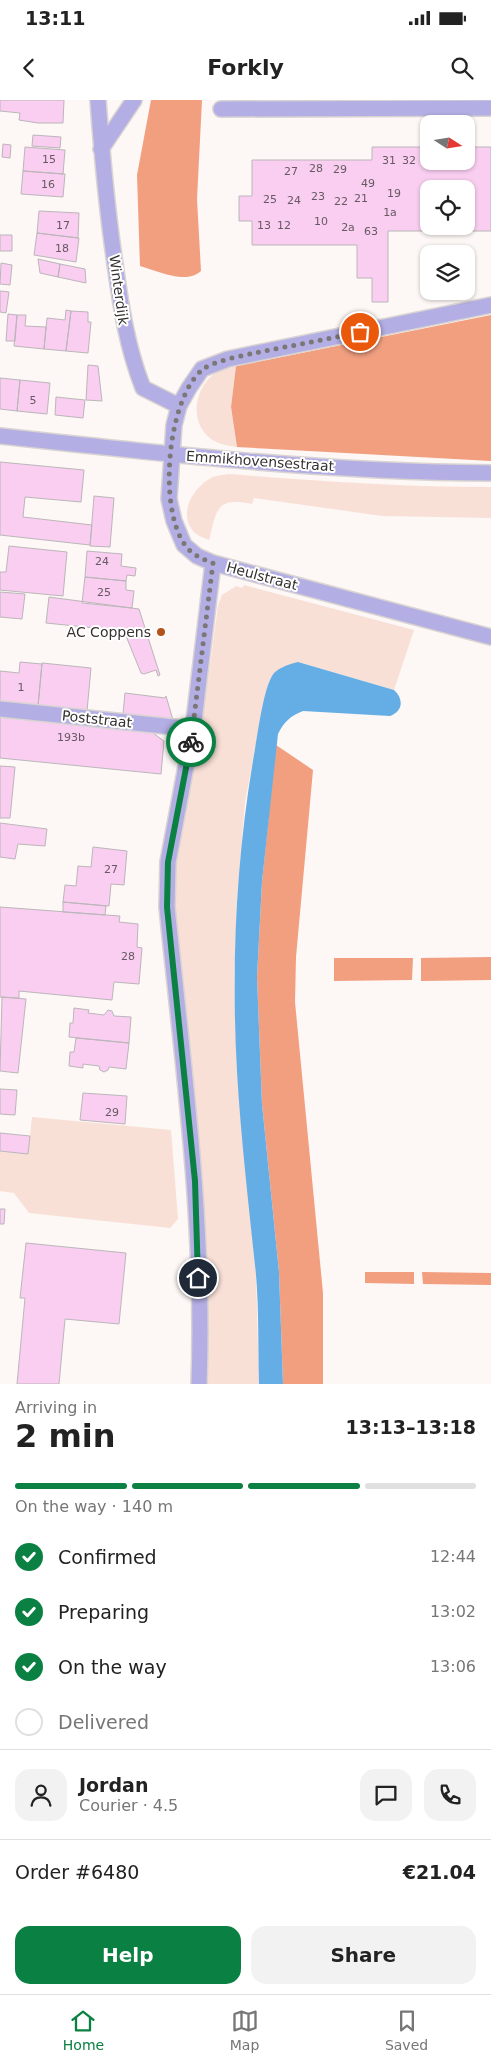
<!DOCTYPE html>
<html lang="en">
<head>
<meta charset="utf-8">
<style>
  body { margin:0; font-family:"DejaVu Sans",sans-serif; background:#f2f2f2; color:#222; height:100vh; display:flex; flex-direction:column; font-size:19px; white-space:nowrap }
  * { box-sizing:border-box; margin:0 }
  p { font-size:16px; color:#767676 }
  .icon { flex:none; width:28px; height:28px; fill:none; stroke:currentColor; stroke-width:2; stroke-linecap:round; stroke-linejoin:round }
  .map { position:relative; height:1284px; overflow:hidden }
  .panel { display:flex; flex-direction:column; background:#fff; flex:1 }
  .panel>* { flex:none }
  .needle { width:32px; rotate:102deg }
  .buttons { position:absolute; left:420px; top:15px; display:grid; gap:10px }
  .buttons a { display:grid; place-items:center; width:55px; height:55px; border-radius:10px; background:#fff; box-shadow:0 1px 4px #0004; font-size:25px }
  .pin { position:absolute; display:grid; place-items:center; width:42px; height:42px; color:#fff; margin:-21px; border:2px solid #fff; border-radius:50%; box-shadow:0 1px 5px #0007 }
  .courier { position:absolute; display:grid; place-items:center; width:50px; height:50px; margin:-25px; border:4px solid #0b8043; border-radius:50%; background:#fff; color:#222; box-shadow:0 1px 6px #0007 }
  .summary em { font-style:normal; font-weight:600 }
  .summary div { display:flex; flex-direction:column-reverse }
  .summary { display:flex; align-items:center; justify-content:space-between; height:85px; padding:0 15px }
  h1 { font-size:32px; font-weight:600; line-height:38px }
  .bar { display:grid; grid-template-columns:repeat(4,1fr); gap:8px 5px; align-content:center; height:60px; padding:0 15px }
  .bar i { height:6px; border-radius:4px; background:#e0e0e0 }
  .bar .current { background:#0b8043 }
  .bar p { grid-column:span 4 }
  .line { display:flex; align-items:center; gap:12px; padding:0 15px; border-top:1px solid #e0e0e0 }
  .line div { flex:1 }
  .round { display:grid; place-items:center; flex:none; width:52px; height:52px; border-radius:15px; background:#f2f2f2 }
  ol { padding:0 15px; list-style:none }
  li { display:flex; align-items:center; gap:15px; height:55px }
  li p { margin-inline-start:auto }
  li .icon { padding:5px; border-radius:50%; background:#0b8043; color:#fff; stroke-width:4 }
  li:last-child { color:#767676 }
  li i { width:28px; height:28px; border:2px solid #e0e0e0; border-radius:50% }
  .button { display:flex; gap:10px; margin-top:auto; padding:10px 15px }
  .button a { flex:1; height:58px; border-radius:15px; background:#0b8043; color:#fff; font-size:20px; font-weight:600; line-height:58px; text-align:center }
  .button a+a { background:#f2f2f2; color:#222 }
  .status { display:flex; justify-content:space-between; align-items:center; height:35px; padding:0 25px; background:#fff; direction:ltr }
  .status svg { height:14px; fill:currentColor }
  header { display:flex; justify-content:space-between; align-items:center; height:65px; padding:0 15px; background:#fff; font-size:22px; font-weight:600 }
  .tab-bar { display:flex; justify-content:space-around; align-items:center; height:70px; border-top:1px solid #e0e0e0; background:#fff; font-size:14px; color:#767676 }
  .tab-bar a { display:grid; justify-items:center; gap:2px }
  .tab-bar .current { color:#0b8043 }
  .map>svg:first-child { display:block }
  .green { fill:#f9e0d7 }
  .forest { fill:#f29f80 }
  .water { fill:#65aee5 }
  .building { fill:#f9cef0; stroke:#bbb6ba; fill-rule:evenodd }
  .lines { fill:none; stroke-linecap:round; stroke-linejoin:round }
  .minor-casing { stroke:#d9d4d2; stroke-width:18 }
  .minor { stroke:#b3aee3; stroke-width:15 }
  .done { stroke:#7b7776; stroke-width:5; stroke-dasharray:0 9 }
  .route { stroke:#0b8043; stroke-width:6 }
  .poi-dot { fill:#b5511b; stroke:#fff; stroke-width:2 }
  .labels { text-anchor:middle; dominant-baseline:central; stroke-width:4; stroke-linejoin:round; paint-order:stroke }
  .number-label { font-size:11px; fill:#665961 }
  .street-label { font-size:14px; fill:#353231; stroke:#fff }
  .poi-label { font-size:14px; fill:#353231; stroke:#fff; text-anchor:end }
</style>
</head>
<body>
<div class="status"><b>13:11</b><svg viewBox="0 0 49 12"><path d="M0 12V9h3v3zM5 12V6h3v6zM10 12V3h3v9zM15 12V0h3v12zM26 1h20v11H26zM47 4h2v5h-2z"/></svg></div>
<header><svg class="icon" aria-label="back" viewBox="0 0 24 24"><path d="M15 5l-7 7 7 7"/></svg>Forkly<svg class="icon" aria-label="search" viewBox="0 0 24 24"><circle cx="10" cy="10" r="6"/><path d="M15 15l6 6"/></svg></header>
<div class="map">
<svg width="491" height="1284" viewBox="0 0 491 1284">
  <rect width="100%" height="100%" fill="#fdf7f5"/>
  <path class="green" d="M236,266L231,307L237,347C227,346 219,344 211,339C189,323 194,289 214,274C221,270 229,268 236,266Z
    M229,374C316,381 403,387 491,387V418L382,416L254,398L252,404C216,397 217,409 209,440C205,438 198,436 195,433C176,414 194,386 213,377C218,375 224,375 229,374Z
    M244,485L414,530L394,590L298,562L270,579L259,627L245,703L237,800L234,881L237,973L256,1176L259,1284H206V1165L203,1081L175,811V766L209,573L218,505L222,495L236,486L242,488Z
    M32,1017L171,1030L178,1119L170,1128L29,1113L14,1093L0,1091V1051L28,1054Z"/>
  <path class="forest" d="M151,0H202L197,99L201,171C186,185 158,171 140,166L137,75Z
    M491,215V361L237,347L231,307L236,266Z
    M276,645L313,670L296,857L295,902L323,1193V1284H283L279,1172L262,1004L257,877L262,782Z
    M491,857V880L421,881V858Z
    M334,858H413L412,880L334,881Z
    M365,1172H414V1184L365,1183Z
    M422,1172L491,1173V1185L423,1184Z"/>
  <path class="water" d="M298,562L394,590C404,599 403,611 390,616L303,611C290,616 284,622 278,634L262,782L257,877L262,1004L279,1172L283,1284H259C258,1248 259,1211 256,1175C249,1107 241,1040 237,972C231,864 236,756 255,649C258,632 264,585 274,573C280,567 290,564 298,562Z"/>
  <path class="building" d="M0,0H64L63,23H38L19,20L20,13L0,11Z
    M33,35L61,37L60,48L32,46Z
    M3,44L11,45L10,58L2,57Z
    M25,47L65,50L63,74L23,71Z
    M372,47H429V61H466V47H491V131H388V202H372V178H357V145H252V121H239V96H252V60H372ZM429,89H466V126H429Z
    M23,71L65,74L63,97L21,94Z
    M39,111L79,113L78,138L37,133Z
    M37,133L79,138L76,162L34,155Z
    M0,135H12V151H0Z
    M38,159L60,164L58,177L40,173Z
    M1,163L12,165L10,185L0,184Z
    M60,164L85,169L86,183L58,177Z
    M0,191L9,192L6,213L0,212Z
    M66,210L71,211L66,251L44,249L47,218L65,220Z
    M71,211L88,212V222H91L88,253L66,251Z
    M8,214L17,215L15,241H6Z
    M17,215H26L25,226L46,227L44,249L14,246Z
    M88,265L98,266L102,301L86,300Z
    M0,278L20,280L17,311L0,309Z
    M20,280L50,283L47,314L17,311Z
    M56,297L85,300L83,318L55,315Z
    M0,362L84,370L81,402L25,397L23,417L92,425L90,445L0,435Z
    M94,396L114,398L110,447L90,446Z
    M9,446L67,452L63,496L0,490V472H6Z
    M87,451L122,454L121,466L136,468L135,476L127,475L126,481L85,477Z
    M85,477L126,481V490L134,491L132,508L82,503Z
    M0,492L25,494L22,519L0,517Z
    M49,497L139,509L160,575L158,576L156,570L144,574L141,573L124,531L46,523Z
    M20,562L42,564L38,606L0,602V571L19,573Z
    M42,563L91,568L87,611L38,606Z
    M125,593L165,598L166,596L173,620L123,614Z
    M0,617L150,631L164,641L161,674L0,658Z
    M0,666L15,667L10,718H0Z
    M0,723L47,729L45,746L18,744L15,759L0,757Z
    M93,747L127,751L124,785L111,784L109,806L63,802L65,785L76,786L78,766L91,767Z
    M63,802L106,806L105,815L63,812Z
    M0,807L120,816L119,822L138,824L137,847L142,848L139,884L114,882L112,900L19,891V898L0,897Z
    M2,897L26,899L18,973L0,971Z
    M74,908L89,910L88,913L104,915L108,910L112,911L114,916L131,917L129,943L69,937L70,923H73Z
    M76,938L129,943L126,969L109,967L108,970L104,972L100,970L99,966L83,964V968L69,966L70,952H74Z
    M0,989L17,990L15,1015L0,1014Z
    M83,993L127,996L125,1024L80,1020Z
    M0,1033L30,1036L28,1054L0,1051Z
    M0,1109H5L4,1124H0Z
    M26,1143L126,1153L119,1224L65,1219L59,1284H17L25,1198H20Z"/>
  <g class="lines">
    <defs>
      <path id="minor" d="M98,0C102,55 107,110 115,164C121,207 127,247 143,288L179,306
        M221,9L491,8
        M101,49L134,0
        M491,205L228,259L202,269L189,288L179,306L174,325L169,399L174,421L184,445L197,456L213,463L491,537
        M0,336C163,354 327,372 491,373
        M0,609L193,629
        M199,1284C205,1124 183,965 167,807L168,762L193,629L213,463"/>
    </defs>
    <use href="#minor" class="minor-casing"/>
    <use href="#minor" class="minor"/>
  </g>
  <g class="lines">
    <path class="done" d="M191,642L213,463C202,459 192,455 185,445C158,408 167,300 202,270C215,259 257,253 274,249C303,244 331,238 360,232"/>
    <path class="route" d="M191,642L168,762L167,807L195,1081L198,1178"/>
  </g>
  <circle class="poi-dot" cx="161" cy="532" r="5"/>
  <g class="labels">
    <g class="number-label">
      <text x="49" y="59">15</text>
      <text x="389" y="60">31</text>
      <text x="409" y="60">32</text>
      <text x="316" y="68">28</text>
      <text x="340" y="69">29</text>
      <text x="291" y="71">27</text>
      <text x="368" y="83">49</text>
      <text x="48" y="84">16</text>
      <text x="394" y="93">19</text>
      <text x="318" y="96">23</text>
      <text x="361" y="98">21</text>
      <text x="270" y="99">25</text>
      <text x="294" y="100">24</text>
      <text x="341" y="101">22</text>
      <text x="390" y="112">1a</text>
      <text x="321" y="121">10</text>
      <text x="63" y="125">17</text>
      <text x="264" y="125">13</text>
      <text x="284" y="125">12</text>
      <text x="348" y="127">2a</text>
      <text x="371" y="131">63</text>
      <text x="62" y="148">18</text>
      <text x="33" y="300">5</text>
      <text x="102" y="461">24</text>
      <text x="104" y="492">25</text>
      <text x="21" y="587">1</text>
      <text x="71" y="637">193b</text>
      <text x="111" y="769">27</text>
      <text x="128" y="856">28</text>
      <text x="112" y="1012">29</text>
    </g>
    <g class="street-label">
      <text transform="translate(119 190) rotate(82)">Winterdijk</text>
      <text transform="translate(260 361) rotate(4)">Emmikhovensestraat</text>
      <text transform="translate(262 476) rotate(15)">Heulstraat</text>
      <text transform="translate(97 619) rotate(6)">Poststraat</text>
    </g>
    <g class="poi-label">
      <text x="151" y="532">AC Coppens</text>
    </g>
  </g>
</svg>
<div class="buttons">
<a><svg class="needle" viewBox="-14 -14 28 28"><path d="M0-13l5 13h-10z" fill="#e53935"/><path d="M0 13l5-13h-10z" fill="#767676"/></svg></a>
<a><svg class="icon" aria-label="locate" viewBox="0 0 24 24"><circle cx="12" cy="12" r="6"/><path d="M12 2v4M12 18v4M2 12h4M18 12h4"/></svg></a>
<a><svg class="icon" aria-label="layers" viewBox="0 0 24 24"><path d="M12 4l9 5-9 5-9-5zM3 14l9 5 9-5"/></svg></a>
</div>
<div class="pin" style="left:360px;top:232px;background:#ea580c"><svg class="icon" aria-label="bag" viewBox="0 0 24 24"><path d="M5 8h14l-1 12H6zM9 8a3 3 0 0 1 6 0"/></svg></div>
<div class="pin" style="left:198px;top:1178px;background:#1f2937"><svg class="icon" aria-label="home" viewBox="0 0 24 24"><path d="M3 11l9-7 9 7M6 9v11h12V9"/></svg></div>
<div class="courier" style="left:191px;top:642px"><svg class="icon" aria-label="bike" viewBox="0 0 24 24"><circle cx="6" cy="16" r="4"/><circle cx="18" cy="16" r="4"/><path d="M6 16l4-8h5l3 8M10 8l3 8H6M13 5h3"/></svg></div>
</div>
<section class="panel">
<div class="summary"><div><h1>2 min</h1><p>Arriving in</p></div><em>13:13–13:18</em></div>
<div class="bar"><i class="current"></i><i class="current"></i><i class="current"></i><i></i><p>On the way · 140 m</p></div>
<ol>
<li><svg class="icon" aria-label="check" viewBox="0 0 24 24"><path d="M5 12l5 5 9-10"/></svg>Confirmed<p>12:44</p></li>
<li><svg class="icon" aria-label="check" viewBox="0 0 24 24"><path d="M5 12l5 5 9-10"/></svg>Preparing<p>13:02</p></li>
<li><svg class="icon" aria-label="check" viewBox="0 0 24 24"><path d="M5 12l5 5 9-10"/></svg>On the way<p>13:06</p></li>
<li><i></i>Delivered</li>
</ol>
<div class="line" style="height:90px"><a class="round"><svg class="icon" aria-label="person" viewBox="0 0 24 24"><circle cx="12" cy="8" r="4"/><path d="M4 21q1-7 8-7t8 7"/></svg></a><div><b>Jordan</b><p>Courier · 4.5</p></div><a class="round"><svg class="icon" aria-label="chat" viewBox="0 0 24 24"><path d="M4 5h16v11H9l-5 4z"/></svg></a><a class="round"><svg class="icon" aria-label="phone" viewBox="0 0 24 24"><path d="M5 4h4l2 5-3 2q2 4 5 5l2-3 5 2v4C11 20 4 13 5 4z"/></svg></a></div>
<div class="line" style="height:65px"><div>Order #6480</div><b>€21.04</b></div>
<div class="button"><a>Help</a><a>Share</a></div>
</section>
<nav class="tab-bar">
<a class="current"><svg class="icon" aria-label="home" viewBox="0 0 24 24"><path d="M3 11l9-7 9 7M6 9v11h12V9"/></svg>Home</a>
<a><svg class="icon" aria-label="map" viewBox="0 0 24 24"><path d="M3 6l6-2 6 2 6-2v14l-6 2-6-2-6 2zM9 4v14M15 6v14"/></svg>Map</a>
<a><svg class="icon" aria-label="saved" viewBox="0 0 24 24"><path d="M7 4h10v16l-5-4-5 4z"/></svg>Saved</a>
</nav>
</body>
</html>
